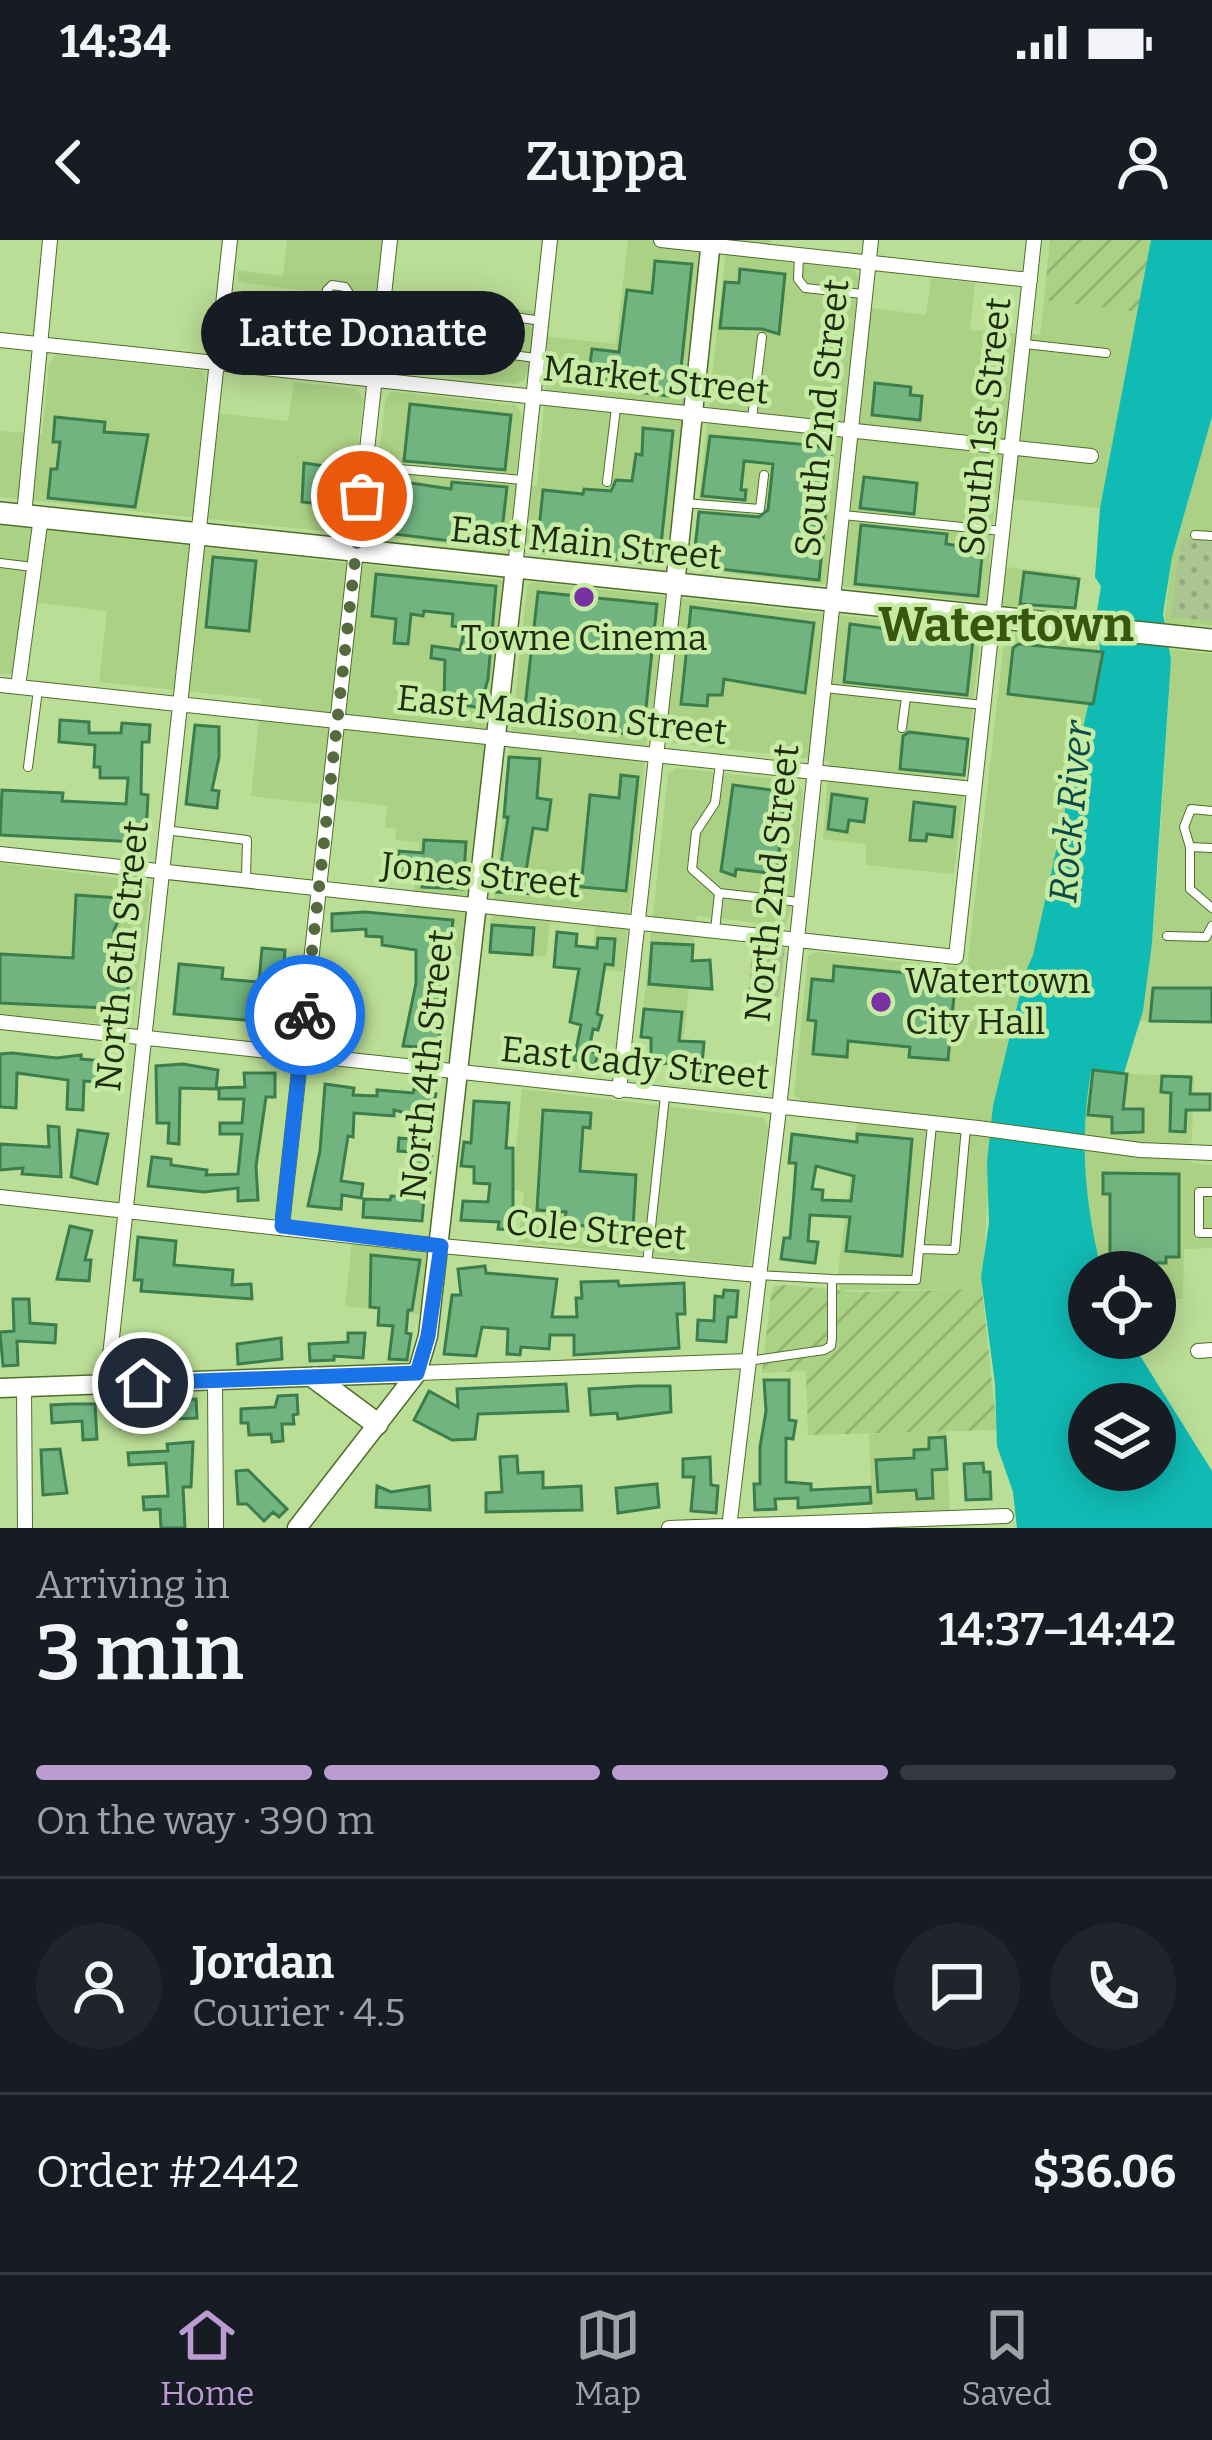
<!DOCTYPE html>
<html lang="en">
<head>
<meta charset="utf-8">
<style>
  body { margin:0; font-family:Bitter,serif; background:#20242c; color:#f1f3f6; height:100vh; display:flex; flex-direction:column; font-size:45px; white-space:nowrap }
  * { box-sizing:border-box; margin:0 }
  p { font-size:39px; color:#9ea1a6 }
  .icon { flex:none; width:66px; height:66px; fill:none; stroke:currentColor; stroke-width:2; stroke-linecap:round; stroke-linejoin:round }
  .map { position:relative; height:1288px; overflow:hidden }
  .sheet { display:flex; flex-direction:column; background:#171b24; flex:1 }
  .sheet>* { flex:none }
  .buttons { position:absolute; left:1068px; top:1011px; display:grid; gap:24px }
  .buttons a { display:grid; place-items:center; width:108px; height:108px; border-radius:50%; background:#171b24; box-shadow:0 6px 30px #0003; font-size:60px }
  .pin { position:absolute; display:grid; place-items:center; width:102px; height:102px; color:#fff; margin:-51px; border:6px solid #fff; border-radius:50%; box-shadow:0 3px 12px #0007 }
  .courier { position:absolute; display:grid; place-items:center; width:120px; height:120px; margin:-60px; border:9px solid #1a73e8; border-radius:50%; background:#fff; color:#222; box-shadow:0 3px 15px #0007 }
  .bubble { position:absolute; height:84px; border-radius:42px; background:#171b24; box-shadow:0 6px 30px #0003; font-size:39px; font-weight:600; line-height:84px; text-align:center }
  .headline em { font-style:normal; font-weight:600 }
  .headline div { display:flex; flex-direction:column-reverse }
  .headline { display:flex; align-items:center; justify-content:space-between; height:204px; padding:0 36px }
  h1 { font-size:78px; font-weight:600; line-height:90px }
  .bar { display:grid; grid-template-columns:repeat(4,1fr); gap:18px 12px; align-content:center; height:144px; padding:0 36px }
  .bar i { height:15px; border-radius:9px; background:#363941 }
  .bar .on { background:#bb9cd1 }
  .bar p { grid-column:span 4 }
  .line { display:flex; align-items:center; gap:30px; padding:0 36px; border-top:3px solid #363941 }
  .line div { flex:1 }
  .round { display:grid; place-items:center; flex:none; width:126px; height:126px; border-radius:63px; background:#20242c }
  .status { display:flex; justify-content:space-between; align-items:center; height:84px; padding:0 60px; background:#171b24; direction:ltr }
  .status svg { height:33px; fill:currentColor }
  header { display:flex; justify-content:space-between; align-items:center; height:156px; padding:0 36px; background:#171b24; font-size:54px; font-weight:600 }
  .dock { display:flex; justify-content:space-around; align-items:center; height:168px; border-top:3px solid #363941; background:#171b24; font-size:33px; color:#9ea1a6 }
  .dock a { display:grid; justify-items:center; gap:6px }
  .dock .on { color:#bb9cd1 }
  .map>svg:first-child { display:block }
  .built { fill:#abd184 }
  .industrial { fill:url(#industrial-furrows) }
  .park { fill:url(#park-dots) }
  .water { fill:#10bbb4; fill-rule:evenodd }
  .building { fill:#71b480; stroke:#3b7d4c; stroke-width:3; fill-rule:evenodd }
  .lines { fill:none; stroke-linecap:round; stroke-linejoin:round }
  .service-casing { stroke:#4f6e2a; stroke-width:10 }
  .minor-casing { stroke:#4f6e2a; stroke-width:16 }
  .tertiary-casing { stroke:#4f6e2a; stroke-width:21 }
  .secondary-casing { stroke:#4f6e2a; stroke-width:24 }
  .primary-casing { stroke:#4f6e2a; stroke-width:24 }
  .service { stroke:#fff; stroke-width:8 }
  .minor { stroke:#fff; stroke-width:14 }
  .tertiary { stroke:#fff; stroke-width:18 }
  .secondary { stroke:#fff; stroke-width:21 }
  .primary { stroke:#fff; stroke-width:21 }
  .done { stroke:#556a3f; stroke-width:12; stroke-dasharray:0 21.6 }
  .route { stroke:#1a73e8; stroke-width:15 }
  .poi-dot { fill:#7931a4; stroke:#c6eba3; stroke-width:4.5 }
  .labels { text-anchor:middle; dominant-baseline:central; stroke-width:9; stroke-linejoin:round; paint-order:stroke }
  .street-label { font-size:36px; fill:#1f2c10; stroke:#c6eba3 }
  .poi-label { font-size:36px; fill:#1f2c10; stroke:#c6eba3 }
  .water-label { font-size:39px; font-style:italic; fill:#0a4b48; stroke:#c6eba3 }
  .district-label { font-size:48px; font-weight:bold; fill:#38560e; stroke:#c6eba3 }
</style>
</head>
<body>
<div class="status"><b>14:34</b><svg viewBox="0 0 49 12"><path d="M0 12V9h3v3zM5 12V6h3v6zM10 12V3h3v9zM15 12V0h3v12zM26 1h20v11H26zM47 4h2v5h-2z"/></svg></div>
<header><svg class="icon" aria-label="back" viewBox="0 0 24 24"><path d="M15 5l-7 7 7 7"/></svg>Zuppa<svg class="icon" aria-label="person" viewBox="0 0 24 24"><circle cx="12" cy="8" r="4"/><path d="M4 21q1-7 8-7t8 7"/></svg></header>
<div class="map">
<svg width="1212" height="1288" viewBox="0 0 1212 1288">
  <defs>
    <pattern id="industrial-furrows" width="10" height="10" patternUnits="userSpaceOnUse" patternTransform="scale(3)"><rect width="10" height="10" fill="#abd184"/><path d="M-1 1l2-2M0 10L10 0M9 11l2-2" fill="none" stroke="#93b471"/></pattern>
    <pattern id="park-dots" width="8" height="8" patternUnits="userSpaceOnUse" patternTransform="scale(3)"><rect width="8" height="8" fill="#aac590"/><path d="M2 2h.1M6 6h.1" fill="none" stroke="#92a97b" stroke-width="1.8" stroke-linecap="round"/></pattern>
  </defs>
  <rect width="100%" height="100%" fill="#bade96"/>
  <path class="built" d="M287,0H383L366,125L361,127L268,119L271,93L300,96L306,51L238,42V30L283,36Z
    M628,0H702L667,319L663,327L0,257V191L42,194L49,125L56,114L202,131L206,144L203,171L224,174L288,181L294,142L356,149L363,159L356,228L537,246L547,130L529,128L525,139L516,144L450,137L458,62L534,71L533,95L616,104Z
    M727,0H771L769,20L854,30L859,39L856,66L926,75L931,38L975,43L970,90L1040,95L1044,60L1139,72L1100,268L995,257L989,325L1077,335L1072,373L691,329Z
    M391,152L516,165L523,178L516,235L378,222L385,162Z
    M1212,178V386L1164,383L1172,317Z
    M0,285L503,340L460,716L400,709L405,668L413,667L419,603L395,600L396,589L385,588L387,566L320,557L319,564L251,556L261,459L99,442L107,371L23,361L14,426L11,434H0Z
    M531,342L975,390L979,394V411L954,634L866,625V604L823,599L829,521L647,500L623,732L591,728L597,669L552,665L546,717L488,711L527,347Z
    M1010,394L1099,403L1100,411L1033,715L1025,733L993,866L982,1049L840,1050L838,1033L859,869L803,862L794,855L808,716L817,712L967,729L1004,402Z
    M1167,409L1212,414V783L1140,781L1152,703L1158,627L1171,420Z
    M676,528L797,541L803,552L791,671L786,683L777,685L697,676L683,803L640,798L668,534Z
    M0,623L147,642L150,652L132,787L0,774Z
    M1091,832L1194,837L1191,923L1212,925V1008L1184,1009L1183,1059H1155V1032H1102L1087,975L1084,869Z
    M522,849L764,878L768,887L751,1023L746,1025L518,1002L524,952L512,949Z
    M352,1002L427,1012L424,1075L345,1066Z
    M946,1191L950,1272L872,1275L869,1194Z"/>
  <path class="industrial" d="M1050,0H1151L1139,72L1044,60Z
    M788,1045L855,1052L982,1049L997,1190L808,1195L806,1131L762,1133L771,1055L774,1046Z"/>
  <path class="park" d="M1181,298L1212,302V381L1171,377Z
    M753,704L785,708L779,757L748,753Z"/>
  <path class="water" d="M1151,0H1212V177L1172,317L1163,374L1171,420L1152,703L1143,771L1124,833L1091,832C1079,899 1085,966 1102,1032H1089V1098H1129L1212,1231V1288H1017L1013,1252L997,1206L995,1144L981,1037L989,983L987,922L993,866L1025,733L1033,715L1100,411L1097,371L1101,346L1095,337L1100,268ZM1089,1164H1155V1230H1089Z"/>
  <path class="building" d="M655,21L692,24L678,157L587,146L592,109L619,112L627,50L652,53Z
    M740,29L785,34L779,94L762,89L720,88L725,42L739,43Z
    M875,143L911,147L910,155L922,156L920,180L872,175Z
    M410,164L511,175L505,230L404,221Z
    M55,177L105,182L104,192L148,195L135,267L48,258L51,229H57L60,202H53Z
    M643,188L673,191L659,324L537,310L543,250L583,254L584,249L611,251L616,240L632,241L636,214L642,215Z
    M710,196L832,207L819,340L693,326L699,272L759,277L768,270L773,224L744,221L741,250H746L745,260L702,256Z
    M304,223L325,226L321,264L302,262Z
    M864,237L917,243L914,274L860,268Z
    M397,241L451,249L452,242L507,247L500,307L378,292L381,264L395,265Z
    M861,285L947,294L946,304L968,307L970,296L984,297L978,356L855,344Z
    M213,317L256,321L249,391L206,387Z
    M1024,332L1079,339L1075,368L1020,364Z
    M376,334L496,346L488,439L480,468L444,461L445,420L431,418L432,406L460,410L465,388L452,386L453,374L424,371L423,376L411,374L408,404L394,403L396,379L372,376Z
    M538,352L657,364L643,496L560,486L562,471L525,467Z
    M691,367L814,383L805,453L724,439L722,455H708L707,466L681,464Z
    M850,384L973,400L967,455L844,442Z
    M1019,404L1103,412L1093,464L1008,454L1013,408Z
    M60,480L89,482V493H121L122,483L150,485L149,502H142L141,554L148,555L146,595L138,594L137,602L0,595L2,550L63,553L62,561L126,564L128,538H100V527H94L95,505L59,502Z
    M195,485L219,487V517L212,550L219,551L217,568L186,564Z
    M909,492L968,499L964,535L900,529L903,496Z
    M509,517L540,519L537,558L551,560L547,590L533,588L525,637L556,638L555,655L497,652L508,577H504Z
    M621,535L638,537L626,651L581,647L590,555L619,558Z
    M733,545L787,552L776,634L736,629L735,636L721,631Z
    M832,554L867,559L864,582L849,580L847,592L828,589Z
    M914,562L955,567L952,597L927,594L926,601L910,600Z
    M424,600L466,602L463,649L422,647V640L396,638L399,611L423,613Z
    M76,655L119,658L121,675L114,690L112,727L129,728L127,769L0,763V714L73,718Z
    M365,672L453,680L438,808L403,806L416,743V710L382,705V697L366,696V689L332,691V674Z
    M492,685L534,688L532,715L490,712Z
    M557,692L577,694L576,706L597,708L598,698L615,699L613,725L605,724L597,774L602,776L598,790L593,789L589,811L598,813L595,825L574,820L581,785L570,782L579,729L554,727Z
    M652,703L693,705L692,721L710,720L712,749L649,744Z
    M262,708L285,710L280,783L174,774L179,724L223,728L222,739L259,742Z
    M834,726L908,733V737L922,741L955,745L948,820L909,817L910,807L848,801L847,817L813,814L816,781L808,780L812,739L833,741Z
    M1153,748H1212V782L1150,781Z
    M644,769L682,772L679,801L704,802L701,836L688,835L689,824L651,823V798L641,797Z
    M12,813L57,818L81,815V819L116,822L114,843L84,841L83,870L67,869L68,840L17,833L16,868L0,867V814Z
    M183,824L218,830L216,849L180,848L179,904L168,903L169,883H157L156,826Z
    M1093,830L1127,834L1123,869H1143V892L1112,893V877L1088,875Z
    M244,833H275V857H266L256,926L258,960L238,961V948L204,952L148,946L152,917L171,919V925L207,930L206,935L238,934L242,894H220V883H242L244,859H219V848L245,847Z
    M1162,836L1191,837L1190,854H1210V870H1186L1185,892L1170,891L1171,853L1161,852Z
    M325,844L354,848L353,855L377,856V850L413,853L414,849L436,854L430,879L394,870V876L354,873L353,897L348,896L341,941L363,944L361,958L342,955L341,969L308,966L320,911Z
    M474,861L509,863L506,908H513V990L498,989L499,982L461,980L463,961L488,962L490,944L474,943V927L461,926L464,902L471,903Z
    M543,870L591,873L590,888L583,887L580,931L636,935L633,989L572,985L565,982L566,972L537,970Z
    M48,886L59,887L61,937L22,934L23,928L0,930V904L49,907Z
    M78,890L108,894L97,944L71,937Z
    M792,894L857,902V894L912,899L902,1016L846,1011L850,977L810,975L808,1001L818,1002L815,1023L781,1019L784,998H790L794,952L796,923H789ZM816,926L854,936L851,961L822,960L823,950L812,949Z
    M399,898L433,901L429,939L409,937L412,912L398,911Z
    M1103,933L1179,934V1017H1166V1023H1124V1014H1110V954H1103Z
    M391,956L424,958L422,981L363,977L364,959L390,960Z
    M70,986L92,991L85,1020H91L89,1041L57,1039Z
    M138,997L176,1001L174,1025L233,1030L232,1045L251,1044L252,1059L141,1051L142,1040H134Z
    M371,1015L420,1020L412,1070H408L406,1093L411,1094L407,1120L389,1119L393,1086L378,1085L379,1068L370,1067Z
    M485,1026L486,1033L557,1039L552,1077H577L576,1058H582L581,1042L618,1041L619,1046L684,1043L685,1074H677L679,1108L574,1115V1095H550L549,1109L521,1107L520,1115L507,1114L508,1089L482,1087L476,1116L444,1114L452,1055H461L458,1029Z
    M724,1050L738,1051L736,1077H728L726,1102L697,1100L698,1080L714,1081L715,1056L723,1057Z
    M13,1059H29L30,1083L56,1085L55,1103L17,1101L18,1125L3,1126L0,1092L14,1091Z
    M348,1093H365L363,1118L334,1116V1120L310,1121L309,1104L348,1102Z
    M281,1098L282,1119L238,1124L237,1104Z
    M764,1140H789V1180L796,1181L793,1199L786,1198V1242L811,1244V1250L870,1247L871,1263L798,1268V1258L775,1259L776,1269L755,1270L754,1244H760V1207L766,1171Z
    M566,1144L568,1171L478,1174L475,1199L452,1200L414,1180L429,1151L458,1167L457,1149Z
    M637,1146H670L671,1172L618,1179L617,1173L591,1175L589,1149Z
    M297,1155L298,1174L293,1175L294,1184H282L283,1201L272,1202L271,1194L249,1195L248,1183H241V1169L275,1167L278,1156Z
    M196,1159L197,1178L149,1180L144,1181V1187L121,1188L120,1162Z
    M71,1164H95L97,1199L83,1200L82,1181L52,1183L51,1165Z
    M945,1197L947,1229L932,1230L933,1258L917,1259L916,1250L878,1252L876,1220L914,1218V1210L929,1209V1198Z
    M193,1202L191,1247H183L185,1288H161L160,1269L144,1270L143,1257L168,1256L166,1223L129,1225L128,1213L168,1211L167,1204Z
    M60,1209L67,1253L43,1255L41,1210Z
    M517,1216L518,1233L543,1232V1248L581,1246L582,1270L486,1272V1253L502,1252L500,1217Z
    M710,1217L711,1245L718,1246L716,1273L691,1271L694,1237H683V1219Z
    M983,1223L984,1232H990L991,1259L966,1260L964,1224Z
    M248,1230L287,1269L279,1277L273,1272L264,1281L247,1264H238L236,1231Z
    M657,1244L659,1267L618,1273L616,1248Z
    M377,1246L391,1252L429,1246L430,1270L376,1267Z"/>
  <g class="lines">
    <defs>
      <path id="service" d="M799,17L798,39L805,48L863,54
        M318,88L327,50L332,45L345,47L350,55L345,92
        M1025,104L1106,113
        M536,118L472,110L463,103L472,71L542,81
        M308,132L318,88L377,98
        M752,179L762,97
        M365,226L523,240
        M607,242L616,168
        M684,263L760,269L764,235
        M843,275L1002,291
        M1195,295L1212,296
        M0,323L33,327
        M825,448L983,465
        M902,488L906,457
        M720,523L715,563L696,592L692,629L719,653L799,662
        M28,527L38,450
        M1212,571L1191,569L1184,587L1190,607L1212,608
        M165,590L247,600L246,638
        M1190,607V649L1212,668
        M715,690L719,653
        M1167,696L1206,697L1212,686
        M1212,952H1199V993H1212
        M920,1009L955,1010L966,887
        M647,1024L665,856
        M832,1039L916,1040L932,885
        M748,1121L824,1110L831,1106L832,1099V1039L759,1035"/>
      <path id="minor" d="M661,0L1030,40
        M0,100L1091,216
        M24,275L50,0
        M515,328L550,0
        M0,445L973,549
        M18,447L41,277
        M0,614L956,717L1034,0
        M0,782L978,888L1140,910L1212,913
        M619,851L675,345
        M0,957L441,1006L758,1035
        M282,986L390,0
        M1198,1111L1212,1110
        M417,1133L748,1121
        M215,1142L216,1288
        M107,1144L230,0
        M24,1147L25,1288
        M669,1288L1006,1276
        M729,1288L779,869L871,0"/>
      <path id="tertiary" d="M675,345L711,0
        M0,1148L417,1133
        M297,1288L417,1133L428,1096L515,328"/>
      <path id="secondary" d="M315,1138L377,1184"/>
      <path id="primary" d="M0,273L1212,400"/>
    </defs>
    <use href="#service" class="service-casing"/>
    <use href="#minor" class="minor-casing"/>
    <use href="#tertiary" class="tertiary-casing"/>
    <use href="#secondary" class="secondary-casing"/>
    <use href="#primary" class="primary-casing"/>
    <use href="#service" class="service"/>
    <use href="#minor" class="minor"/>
    <use href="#tertiary" class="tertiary"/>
    <use href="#secondary" class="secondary"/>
    <use href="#primary" class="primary"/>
  </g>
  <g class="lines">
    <path class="done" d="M305,775L362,256"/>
    <path class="route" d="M143,1143L417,1133L428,1096L441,1006L282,986L305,775"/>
  </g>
  <g class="poi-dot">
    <circle cx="584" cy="357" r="12"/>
    <circle cx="881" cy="762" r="12"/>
  </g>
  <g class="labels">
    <g class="street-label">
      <text transform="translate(656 140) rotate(6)">Market Street</text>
      <text transform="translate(822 178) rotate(-84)">South 2nd Street</text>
      <text transform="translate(985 187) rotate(-84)">South 1st Street</text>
      <text transform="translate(586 303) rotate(6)">East Main Street</text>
      <text transform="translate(562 475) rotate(6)">East Madison Street</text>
      <text transform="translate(481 635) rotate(6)">Jones Street</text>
      <text transform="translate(772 643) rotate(-84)">North 2nd Street</text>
      <text transform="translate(122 716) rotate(-84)">North 6th Street</text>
      <text transform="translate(635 823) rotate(6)">East Cady Street</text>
      <text transform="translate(427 825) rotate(-84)">North 4th Street</text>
      <text transform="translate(596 990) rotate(5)">Cole Street</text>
    </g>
    <g class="poi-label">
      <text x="584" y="398">Towne Cinema</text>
      <text x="905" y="741" text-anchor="start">Watertown<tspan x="905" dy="41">City Hall</tspan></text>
    </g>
    <g class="water-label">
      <text transform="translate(1071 572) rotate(-85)">Rock River</text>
    </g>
    <g class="district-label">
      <text x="1006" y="385">Watertown</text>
    </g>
  </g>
</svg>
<div class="buttons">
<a><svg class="icon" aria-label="locate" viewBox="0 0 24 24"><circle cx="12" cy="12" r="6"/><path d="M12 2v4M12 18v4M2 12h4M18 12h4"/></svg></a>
<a><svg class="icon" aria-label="layers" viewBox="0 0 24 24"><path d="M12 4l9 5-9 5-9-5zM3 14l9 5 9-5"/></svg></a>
</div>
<div class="pin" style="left:362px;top:256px;background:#ea580c"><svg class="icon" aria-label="bag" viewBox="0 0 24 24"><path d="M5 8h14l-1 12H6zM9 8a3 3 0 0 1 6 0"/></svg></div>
<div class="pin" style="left:143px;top:1143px;background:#1f2937"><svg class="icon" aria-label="home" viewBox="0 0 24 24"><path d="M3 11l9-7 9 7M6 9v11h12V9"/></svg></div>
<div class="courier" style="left:305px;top:775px"><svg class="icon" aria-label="bike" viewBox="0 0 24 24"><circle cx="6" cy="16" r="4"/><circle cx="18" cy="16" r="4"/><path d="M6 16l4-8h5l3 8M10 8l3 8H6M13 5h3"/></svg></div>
<div class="bubble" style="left:201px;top:51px;width:324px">Latte Donatte</div>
</div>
<section class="sheet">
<div class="headline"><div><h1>3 min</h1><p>Arriving in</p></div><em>14:37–14:42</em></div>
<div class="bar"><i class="on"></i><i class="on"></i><i class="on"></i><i></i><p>On the way · 390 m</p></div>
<div class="line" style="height:216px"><a class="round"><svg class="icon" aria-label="person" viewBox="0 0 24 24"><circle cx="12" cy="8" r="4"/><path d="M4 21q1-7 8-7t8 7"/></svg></a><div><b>Jordan</b><p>Courier · 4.5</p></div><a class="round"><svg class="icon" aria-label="chat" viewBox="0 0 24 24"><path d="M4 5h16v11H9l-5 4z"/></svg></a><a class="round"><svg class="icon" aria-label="phone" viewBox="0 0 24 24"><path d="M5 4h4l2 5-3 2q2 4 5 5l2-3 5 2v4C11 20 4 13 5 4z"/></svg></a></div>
<div class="line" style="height:156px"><div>Order #2442</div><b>$36.06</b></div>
</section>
<nav class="dock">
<a class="on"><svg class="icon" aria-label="home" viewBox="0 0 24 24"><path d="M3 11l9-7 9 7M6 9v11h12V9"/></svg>Home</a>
<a><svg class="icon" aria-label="map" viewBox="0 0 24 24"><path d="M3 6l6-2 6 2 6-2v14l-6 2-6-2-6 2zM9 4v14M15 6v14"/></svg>Map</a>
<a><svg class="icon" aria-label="saved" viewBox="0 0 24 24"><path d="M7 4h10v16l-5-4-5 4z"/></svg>Saved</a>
</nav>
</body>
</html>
